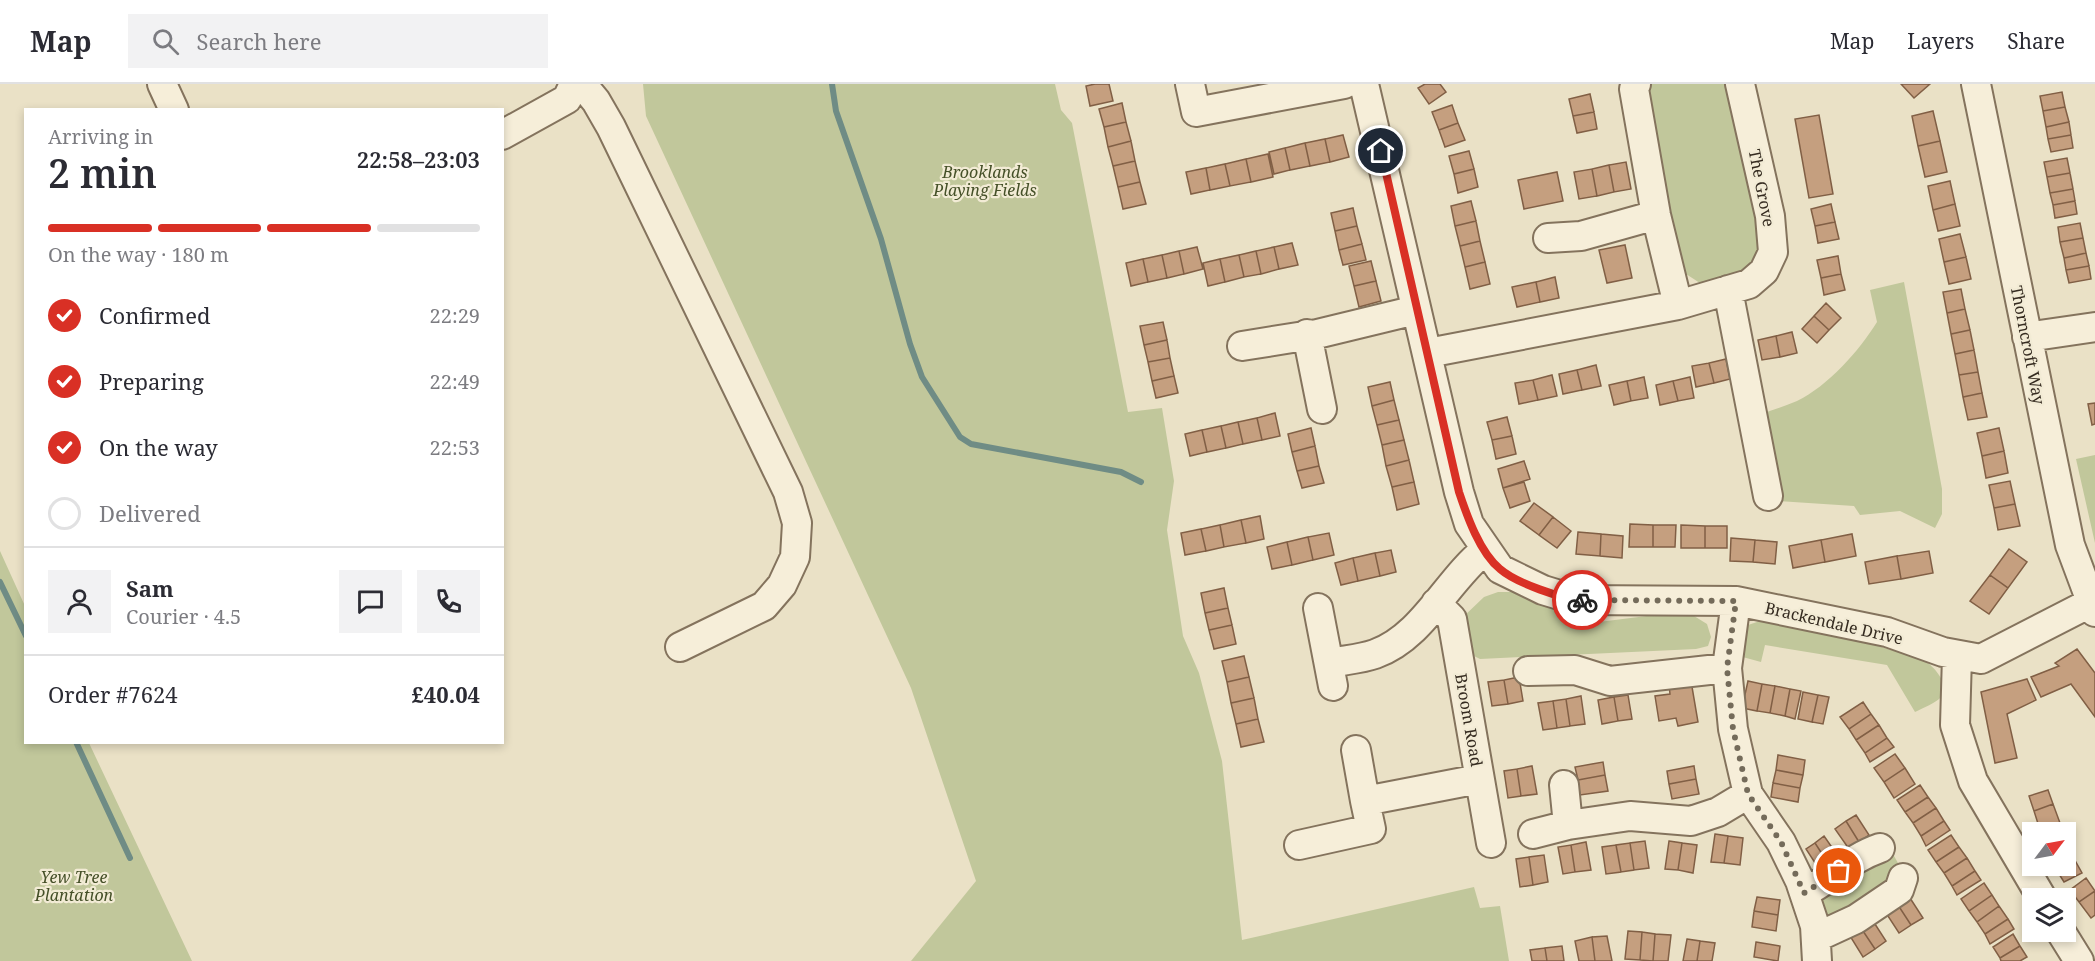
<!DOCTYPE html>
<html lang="en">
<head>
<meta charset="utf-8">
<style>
  body { margin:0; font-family:"Noto Serif",serif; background:#f2f2f3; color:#2b2b33; height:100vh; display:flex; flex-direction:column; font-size:22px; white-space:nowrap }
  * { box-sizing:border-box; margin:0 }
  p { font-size:20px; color:#7c7c81 }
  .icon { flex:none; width:33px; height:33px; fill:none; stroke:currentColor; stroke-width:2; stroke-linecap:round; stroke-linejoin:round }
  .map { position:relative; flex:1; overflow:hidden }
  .drawer { position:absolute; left:24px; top:24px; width:480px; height:636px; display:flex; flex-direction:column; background:#fff; border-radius:0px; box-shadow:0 3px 9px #0003 }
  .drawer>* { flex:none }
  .needle { width:39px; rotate:58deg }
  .controls { position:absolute; left:2022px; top:738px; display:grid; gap:12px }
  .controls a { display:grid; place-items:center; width:54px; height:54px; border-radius:0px; background:#fff; box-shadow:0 3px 9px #0003; font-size:30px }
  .pin { position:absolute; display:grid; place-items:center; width:51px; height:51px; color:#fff; margin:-26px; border:3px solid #fff; border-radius:50%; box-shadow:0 2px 6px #0007 }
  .courier { position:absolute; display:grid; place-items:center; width:60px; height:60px; margin:-30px; border:4px solid #d93025; border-radius:50%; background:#fff; color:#222; box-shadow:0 2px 8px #0007 }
  .head em { font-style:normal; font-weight:600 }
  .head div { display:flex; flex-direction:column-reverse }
  .head { display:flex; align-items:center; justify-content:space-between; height:102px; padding:0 24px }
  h1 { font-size:39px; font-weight:600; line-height:45px }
  .bar { display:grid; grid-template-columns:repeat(4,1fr); gap:9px 6px; align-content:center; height:72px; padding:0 24px }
  .bar i { height:8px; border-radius:4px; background:#e1e1e2 }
  .bar .active { background:#d93025 }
  .bar p { grid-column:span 4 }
  .line { display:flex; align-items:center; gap:15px; padding:0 24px; border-top:2px solid #e1e1e2 }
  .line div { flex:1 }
  .round { display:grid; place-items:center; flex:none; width:63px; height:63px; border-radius:0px; background:#f2f2f3 }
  ol { padding:0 24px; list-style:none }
  li { display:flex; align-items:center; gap:18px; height:66px }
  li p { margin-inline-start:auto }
  li .icon { padding:6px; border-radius:50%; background:#d93025; color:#fff; stroke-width:4 }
  li:last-child { color:#7c7c81 }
  li i { width:33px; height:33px; border:3px solid #e1e1e2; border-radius:50% }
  header { display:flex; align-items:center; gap:36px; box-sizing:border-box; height:84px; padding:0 30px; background:#fff; border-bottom:2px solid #e1e1e2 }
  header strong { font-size:28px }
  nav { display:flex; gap:33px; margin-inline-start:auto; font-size:21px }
  .search { width:420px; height:54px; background:#f2f2f3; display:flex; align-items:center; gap:15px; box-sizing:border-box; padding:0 21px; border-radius:0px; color:#7c7c81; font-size:22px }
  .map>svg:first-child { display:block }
  .green { fill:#c1c79b }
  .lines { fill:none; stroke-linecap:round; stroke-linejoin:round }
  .stream { stroke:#6f8c85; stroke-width:6 }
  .building { fill:#c59f7f; stroke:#815f45; stroke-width:1.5 }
  .minor-casing { stroke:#84735d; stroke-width:32 }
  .minor { stroke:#f6eed9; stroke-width:28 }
  .done { stroke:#746b5a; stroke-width:6; stroke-dasharray:0 10.8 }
  .route { stroke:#d93025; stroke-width:8 }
  .labels { text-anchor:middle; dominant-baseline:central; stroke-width:4.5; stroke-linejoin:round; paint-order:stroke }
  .park-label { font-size:16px; font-style:italic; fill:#455028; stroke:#f2ebd5 }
  .street-label { font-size:16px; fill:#352b20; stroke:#f2ebd5 }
</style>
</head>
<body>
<header>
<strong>Map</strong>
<div class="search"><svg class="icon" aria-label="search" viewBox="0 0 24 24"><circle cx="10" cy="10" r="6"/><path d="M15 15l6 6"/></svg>Search here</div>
<nav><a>Map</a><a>Layers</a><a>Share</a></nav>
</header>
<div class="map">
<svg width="2095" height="877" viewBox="0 0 2095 877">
  <rect width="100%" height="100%" fill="#eae1c6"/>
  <path class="green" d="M643,0H1055L1061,26L1072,39L1128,328L1162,324L1174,397L1167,446L1183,552L1199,589L1222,677L1242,856L1474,803L1480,824L1500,822L1509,877H911L976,797L911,604L646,32Z
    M1649,0H1732L1763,164L1754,187L1703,201L1686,190L1678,180L1648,8Z
    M1904,198L1942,405V430L1935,444L1900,427L1860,431L1854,422L1778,417L1761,330C1773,326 1785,322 1797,317C1828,302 1859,267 1877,238L1870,206Z
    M2095,371V459L2076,375Z
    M0,467L25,522L26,658L89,659L192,877H0Z
    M1498,508H1514L1573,532L1599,538L1686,527L1707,540L1711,553L1708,562L1696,565L1480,575L1468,569L1462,534L1484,513Z
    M1760,537L1855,555L1924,576C1933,582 1951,600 1941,613C1936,619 1923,624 1915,628L1887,581L1765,561L1761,578L1739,572L1745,542Z
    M1890,765L1902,786L1896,799L1827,841L1816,813Z"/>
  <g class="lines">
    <path class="stream" d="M832,0L836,27L881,155L910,260L922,293L960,353L971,360L1121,388L1141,398
      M0,498L26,552
      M76,658L130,774"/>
  </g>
  <path class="building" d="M1095,0H1109L1113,17L1090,22L1086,2Z
    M1425,0H1440L1446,8L1429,20L1418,4Z
    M1901,0H1930L1914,14Z
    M2062,8L2065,23L2043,27L2040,12Z
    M1590,10L1594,28L1573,32L1569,15Z
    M1122,19L1126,38L1104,43L1099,25Z
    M1452,21L1458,39L1439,46L1432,28Z
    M2065,23L2069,38L2046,43L2043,27Z
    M1933,27L1940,57L1918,62L1912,32Z
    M1594,28L1597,45L1577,49L1573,32Z
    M1819,31L1833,110L1809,114L1795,35Z
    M1126,38L1131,57L1108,63L1104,43Z
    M2069,38L2071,51L2048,55L2046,43Z
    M1458,39L1465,56L1445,63L1439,46Z
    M1343,51L1349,73L1330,78L1325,55Z
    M2071,51L2073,64L2051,68L2048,55Z
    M1325,55L1330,78L1310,82L1305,59Z
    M1131,57L1135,77L1113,82L1108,63Z
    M1940,57L1947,88L1925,93L1918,62Z
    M1305,59L1310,82L1290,86L1285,64Z
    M1285,64L1290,86L1274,90L1269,68Z
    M1469,67L1474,85L1454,90L1449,72Z
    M1268,70L1273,93L1251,98L1246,75Z
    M2067,74L2070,89L2047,93L2044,78Z
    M1246,75L1251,98L1230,102L1225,80Z
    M1135,77L1140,98L1118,103L1113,82Z
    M1626,78L1631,105L1614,108L1609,81Z
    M1225,80L1230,102L1210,106L1206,84Z
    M1609,81L1614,108L1597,112L1592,85Z
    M1206,84L1210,106L1191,110L1186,88Z
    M1474,85L1478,103L1458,109L1454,90Z
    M1592,85L1597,112L1579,115L1574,88Z
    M1557,88L1563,117L1524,125L1518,96Z
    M2070,89L2073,105L2050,109L2047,93Z
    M1950,97L1955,120L1933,126L1928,102Z
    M1140,98L1146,120L1123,125L1118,103Z
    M2073,105L2075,117L2053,121L2050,109Z
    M1471,117L1476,137L1455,142L1451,122Z
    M2075,117L2077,130L2055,134L2053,121Z
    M1831,120L1835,138L1815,142L1811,125Z
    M1955,120L1960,142L1938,147L1933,126Z
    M1353,124L1357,142L1335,147L1331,129Z
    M1476,137L1480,157L1460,162L1455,142Z
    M1835,138L1839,155L1818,159L1815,142Z
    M2080,139L2083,154L2060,158L2058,143Z
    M1357,142L1362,160L1339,166L1335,147Z
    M1960,150L1966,173L1944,178L1939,155Z
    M2083,154L2086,169L2064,174L2060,158Z
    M1480,157L1485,178L1465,183L1460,162Z
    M1292,159L1298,181L1279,185L1274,163Z
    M1362,160L1366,176L1343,181L1339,166Z
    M1625,161L1632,194L1607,199L1599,166Z
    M1197,163L1203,185L1184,190L1179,167Z
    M1274,163L1279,185L1261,190L1256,167Z
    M1179,167L1184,190L1167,194L1162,171Z
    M1256,167L1261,190L1244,193L1239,171Z
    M2086,169L2089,182L2066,186L2064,174Z
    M1162,171L1167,194L1148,198L1143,175Z
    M1239,171L1244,193L1225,198L1220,175Z
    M1838,172L1841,190L1821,194L1817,176Z
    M1966,173L1971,195L1949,200L1944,178Z
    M1143,175L1148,198L1131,202L1126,179Z
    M1220,175L1225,198L1208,202L1203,179Z
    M1371,177L1376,197L1354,202L1349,182Z
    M1485,178L1490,200L1470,205L1465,183Z
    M2089,182L2091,195L2069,199L2066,186Z
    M1841,190L1845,206L1824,211L1821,194Z
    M1555,193L1559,214L1540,218L1536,198Z
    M1376,197L1381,217L1359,223L1354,202Z
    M1536,198L1540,218L1517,223L1512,203Z
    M1961,205L1965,225L1947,229L1943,208Z
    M1826,219L1841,234L1829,246L1814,232Z
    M1965,225L1970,246L1951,250L1947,229Z
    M1814,232L1829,246L1817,259L1802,245Z
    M1163,238L1167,256L1144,261L1140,242Z
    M1970,246L1974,266L1955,270L1951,250Z
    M1792,248L1797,269L1780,273L1776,252Z
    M1776,252L1780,273L1762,276L1758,256Z
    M1167,256L1170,274L1148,278L1144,261Z
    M1974,266L1978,288L1959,291L1955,270Z
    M1170,274L1174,292L1152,297L1148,278Z
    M1726,275L1730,295L1714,299L1709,279Z
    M1709,279L1714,299L1696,303L1692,282Z
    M1596,281L1601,302L1582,306L1577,286Z
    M1577,286L1582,306L1563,310L1559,290Z
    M1978,288L1982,309L1963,313L1959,291Z
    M1552,291L1557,312L1538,316L1533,296Z
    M1174,292L1178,309L1156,314L1152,297Z
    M1644,293L1648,314L1631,317L1627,297Z
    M1690,293L1694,314L1678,317L1673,297Z
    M1533,296L1538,316L1519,320L1515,299Z
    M1627,297L1631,317L1614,321L1609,301Z
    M1673,297L1678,317L1660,321L1656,301Z
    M1390,298L1394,316L1372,322L1368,303Z
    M1982,309L1987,333L1968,336L1963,313Z
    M1394,316L1399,336L1377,341L1372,322Z
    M2095,319V340L2092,341L2088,320Z
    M1275,329L1280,352L1262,356L1257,334Z
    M1507,333L1512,352L1492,356L1487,338Z
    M1257,334L1262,356L1243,360L1238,338Z
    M1399,336L1404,356L1382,361L1377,341Z
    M1238,338L1243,360L1226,364L1221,342Z
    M1221,342L1226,364L1207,368L1202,346Z
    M1311,344L1315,362L1292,368L1288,350Z
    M1999,344L2004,367L1982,372L1977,349Z
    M1202,346L1207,368L1190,372L1185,350Z
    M1512,352L1516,370L1496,375L1492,356Z
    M1404,356L1409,376L1386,382L1382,361Z
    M1315,362L1319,382L1297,387L1292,368Z
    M2004,367L2008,389L1986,394L1982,372Z
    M1409,376L1414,398L1392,403L1386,382Z
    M1524,377L1530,395L1503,404L1498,385Z
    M1319,382L1324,399L1302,404L1297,387Z
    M2010,397L2015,420L1994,424L1989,401Z
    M1414,398L1419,420L1397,426L1392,403Z
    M1524,398L1530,417L1510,424L1503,404Z
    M1534,419L1553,433L1539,451L1520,437Z
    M2015,420L2020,442L1998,446L1994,424Z
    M1260,432L1264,455L1246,459L1241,436Z
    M1553,433L1571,447L1557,464L1539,451Z
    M1241,436L1246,459L1224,463L1220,441Z
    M1630,440L1653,441V463H1629Z
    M1220,441L1224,463L1206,467L1201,445Z
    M1653,441H1676L1675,463H1653Z
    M1681,441L1705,442V464H1681Z
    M1705,442H1727V464H1705Z
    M1201,445L1206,467L1185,471L1181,449Z
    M1578,448L1601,450L1600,472L1576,470Z
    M1329,449L1334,471L1313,476L1308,453Z
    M1601,450L1623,452L1622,474L1600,472Z
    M1852,450L1856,472L1825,478L1821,456Z
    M1308,453L1313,476L1292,481L1287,458Z
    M1731,454L1755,456L1753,478L1730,477Z
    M1755,456L1777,458L1775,480L1753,478Z
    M1821,456L1825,478L1793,484L1789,462Z
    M1287,458L1292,481L1272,485L1267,463Z
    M2009,465L2027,478L2008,504L1990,491Z
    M1391,466L1396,488L1380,492L1375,469Z
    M1929,467L1933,489L1901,495L1897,472Z
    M1375,469L1380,492L1358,497L1353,474Z
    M1897,472L1901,495L1869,500L1865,478Z
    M1353,474L1358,497L1341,501L1335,479Z
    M1990,491L2008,504L1989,530L1970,517Z
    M1224,504L1228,524L1205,529L1201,509Z
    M1228,524L1232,541L1209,546L1205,529Z
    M1232,541L1236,560L1214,565L1209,546Z
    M2077,565L2095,589V633L2071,600L2041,613L2031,593L2059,582L2055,579Z
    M1244,572L1249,593L1227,598L1222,577Z
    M1249,593L1254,614L1231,619L1227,598Z
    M1519,593L1523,617L1508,620L1504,596Z
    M2027,595L2036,616L2007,630L2017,674L1995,679L1981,608Z
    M1504,596L1508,620L1492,622L1488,598Z
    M1691,597L1698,638L1678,642L1676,634L1659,637L1655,612L1670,610L1669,601Z
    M1748,597L1762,600L1757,627L1742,624Z
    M1762,600L1775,602L1770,629L1757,627Z
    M1775,602L1790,605L1785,632L1770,629Z
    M1790,605L1801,607L1795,635L1785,632Z
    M1803,608L1818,611L1812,638L1798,635Z
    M1628,611L1632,635L1618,637L1614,613Z
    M1818,611L1829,613L1823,640L1812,638Z
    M1581,612L1585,640L1570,642L1566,615Z
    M1614,613L1618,637L1602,640L1598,616Z
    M1254,614L1258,635L1236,640L1231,619Z
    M1566,615L1570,642L1557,644L1553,617Z
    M1553,617L1557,644L1543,646L1538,619Z
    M1863,618L1871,630L1849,645L1840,633Z
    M1871,630L1879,641L1856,656L1849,645Z
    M1258,635L1264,658L1241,663L1236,640Z
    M1879,641L1887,654L1865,669L1856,656Z
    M1887,654L1894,663L1870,678L1865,669Z
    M1895,670L1905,684L1884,698L1874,684Z
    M1778,671L1805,676L1803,691L1776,686Z
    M1603,678L1605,691L1578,696L1575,683Z
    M1532,682L1537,710L1521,712L1517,685Z
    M1694,682L1696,695L1669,700L1667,687Z
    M1905,684L1915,700L1894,714L1884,698Z
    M1517,685L1521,712L1508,714L1504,687Z
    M1776,686L1803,691L1800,704L1773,699Z
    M1605,691L1608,707L1580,711L1578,696Z
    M1696,695L1699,710L1672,715L1669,700Z
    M1773,699L1800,704L1798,718L1771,713Z
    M1920,701L1928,713L1905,728L1897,716Z
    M2048,706L2053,720L2034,727L2029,712Z
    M1928,713L1936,724L1913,739L1905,728Z
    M2053,720L2060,739L2040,746L2034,727Z
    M1936,724L1944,737L1921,752L1913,739Z
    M1856,731L1869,751L1859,758L1846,737Z
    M1846,737L1859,758L1849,765L1835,745Z
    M1944,737L1950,746L1926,762L1921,752Z
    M1715,750L1728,752L1724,779L1711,778Z
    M1951,751L1959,763L1936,778L1928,766Z
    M1728,752L1743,754L1740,781L1724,779Z
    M1824,752L1838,772L1828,779L1815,759Z
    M1645,757L1649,784L1634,786L1630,759Z
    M1669,757L1682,759L1678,786L1665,785Z
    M1586,758L1591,786L1575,788L1571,761Z
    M1630,759L1634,786L1621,788L1616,761Z
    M1682,759L1697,761L1693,789L1678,786Z
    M1815,759L1828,779L1819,785L1806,765Z
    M1571,761L1575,788L1563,790L1558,763Z
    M1616,761L1621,788L1606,790L1602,763Z
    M1959,763L1967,774L1944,789L1936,778Z
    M1544,771L1548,798L1533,801L1529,773Z
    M2072,771L2082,789L2064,798L2054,782H2066V775Z
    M1529,773L1533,801L1520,803L1516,775Z
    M1967,774L1975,787L1952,802L1944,789Z
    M1975,787L1981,796L1957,811L1952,802Z
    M2086,794L2095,807L2079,818L2070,806Z
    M1984,799L1992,811L1969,827L1961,815Z
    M2095,807V831L2091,834L2079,818Z
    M1992,811L1999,822L1977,838L1969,827Z
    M1757,813L1780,816L1778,831L1754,827Z
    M1910,814L1923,834L1911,841L1898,821Z
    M1898,821L1911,841L1899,849L1886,829Z
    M1999,822L2008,835L1985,850L1977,838Z
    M1754,827L1778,831L1776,847L1752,843Z
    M2008,835L2014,845L1990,860L1985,850Z
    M1873,837L1886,857L1875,865L1861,844Z
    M1861,844L1875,865L1863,873L1850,852Z
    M1628,847L1642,848L1640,876L1625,875Z
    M1642,848L1655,850L1653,877L1640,876Z
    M1655,850L1671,851L1668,877H1653Z
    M2013,850L2020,862L2000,874L1993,863Z
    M1607,852L1612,877H1595L1592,853Z
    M1592,853L1595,877H1579L1575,857Z
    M1687,855L1700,857L1697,877H1683Z
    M1700,857L1715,859L1712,877H1697Z
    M1756,858L1780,862L1778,877L1754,873Z
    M1562,862L1564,877H1547L1545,864Z
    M2020,862L2027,873L2020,877H2001L2000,874Z
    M1545,864L1547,877H1532L1530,866Z"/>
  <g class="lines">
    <defs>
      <path id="minor" d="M162,0L174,26
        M582,0L596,17L611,43L788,408L797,439L795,473L782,501L764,522L680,563
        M1190,0L1196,28L1344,0
        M1364,0L1459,408L1469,440L1500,485L1543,506L1576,516L1736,517L1887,548L1943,568L1981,575L2090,519
        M1636,0L1634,5L1656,131L1678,221
        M1976,0L2070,461L2095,528
        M502,51L567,15L574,0
        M1548,154L1581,152L1656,131
        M1728,206L1768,412
        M1307,250L1322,325
        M2027,253L2095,243
        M1242,262L1317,250L1416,226
        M1428,269L1678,221L1749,200L1764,187L1773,168L1770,132L1740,0
        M1736,517L1727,584L1733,645L1748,710L1781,758L1800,797L1815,842L1817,877
        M1436,519L1452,535L1491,759
        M1318,524L1333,602
        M1957,572L1955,641L1973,697L2042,814
        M1330,579C1344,576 1361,575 1375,570C1423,553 1447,496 1485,466
        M1528,587L1575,586L1610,597L1727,584
        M1356,666L1365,717L1479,695
        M1564,701L1568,741
        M1533,750L1568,741L1630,732L1691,737L1718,728L1748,710
        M1299,761L1371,745L1365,717
        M1804,809C1831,795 1851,774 1880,764
        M2061,848L2079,877
        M1817,853L1856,835L1899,806L1903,794"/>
    </defs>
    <use href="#minor" class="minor-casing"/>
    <use href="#minor" class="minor"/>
  </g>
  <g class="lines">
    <path class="done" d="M1582,516L1736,517L1727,584L1733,645L1748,710L1781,758L1804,809L1839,787"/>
    <path class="route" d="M1381,67L1459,408C1467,432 1480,469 1500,485C1516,499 1562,515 1582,516"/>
  </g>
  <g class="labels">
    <g class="park-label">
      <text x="985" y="88">Brooklands<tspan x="985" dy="18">Playing Fields</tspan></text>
      <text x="74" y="793">Yew Tree<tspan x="74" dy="18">Plantation</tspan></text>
    </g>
    <g class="street-label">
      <text transform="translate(1762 104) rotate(79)">The Grove</text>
      <text transform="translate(2028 261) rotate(79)">Thorncroft Way</text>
      <text transform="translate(1834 539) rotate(13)">Brackendale Drive</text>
      <text transform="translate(1469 636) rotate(80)">Broom Road</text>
    </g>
  </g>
</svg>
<div class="controls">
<a><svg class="needle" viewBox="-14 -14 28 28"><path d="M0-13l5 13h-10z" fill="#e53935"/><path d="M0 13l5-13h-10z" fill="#7c7c81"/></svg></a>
<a><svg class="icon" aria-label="layers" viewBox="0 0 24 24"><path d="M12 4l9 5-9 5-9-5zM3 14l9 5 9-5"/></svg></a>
</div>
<div class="pin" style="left:1839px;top:787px;background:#ea580c"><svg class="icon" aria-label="bag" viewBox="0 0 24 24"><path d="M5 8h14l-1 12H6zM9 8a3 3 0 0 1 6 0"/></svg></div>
<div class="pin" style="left:1381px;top:67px;background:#1f2937"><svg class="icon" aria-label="home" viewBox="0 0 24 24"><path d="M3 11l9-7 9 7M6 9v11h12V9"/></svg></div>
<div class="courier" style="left:1582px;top:516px"><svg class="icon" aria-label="bike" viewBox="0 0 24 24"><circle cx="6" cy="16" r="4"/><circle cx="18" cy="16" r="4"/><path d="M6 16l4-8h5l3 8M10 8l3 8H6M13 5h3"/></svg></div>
<section class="drawer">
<div class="head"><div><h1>2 min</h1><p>Arriving in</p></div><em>22:58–23:03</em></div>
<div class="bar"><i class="active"></i><i class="active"></i><i class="active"></i><i></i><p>On the way · 180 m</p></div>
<ol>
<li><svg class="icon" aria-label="check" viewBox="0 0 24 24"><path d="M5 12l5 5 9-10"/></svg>Confirmed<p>22:29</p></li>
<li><svg class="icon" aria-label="check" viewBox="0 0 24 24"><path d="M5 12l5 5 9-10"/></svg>Preparing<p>22:49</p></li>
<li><svg class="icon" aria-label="check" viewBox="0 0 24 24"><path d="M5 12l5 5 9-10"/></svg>On the way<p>22:53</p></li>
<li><i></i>Delivered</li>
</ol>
<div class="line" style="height:108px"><a class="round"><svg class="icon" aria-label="person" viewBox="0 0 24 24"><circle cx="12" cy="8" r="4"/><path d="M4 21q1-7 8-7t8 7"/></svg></a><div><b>Sam</b><p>Courier · 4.5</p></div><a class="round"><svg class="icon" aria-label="chat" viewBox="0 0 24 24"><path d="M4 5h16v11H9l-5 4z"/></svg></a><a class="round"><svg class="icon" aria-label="phone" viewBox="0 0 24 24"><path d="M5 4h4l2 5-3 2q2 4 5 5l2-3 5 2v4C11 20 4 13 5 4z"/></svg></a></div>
<div class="line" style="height:78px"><div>Order #7624</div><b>£40.04</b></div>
</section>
</div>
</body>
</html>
